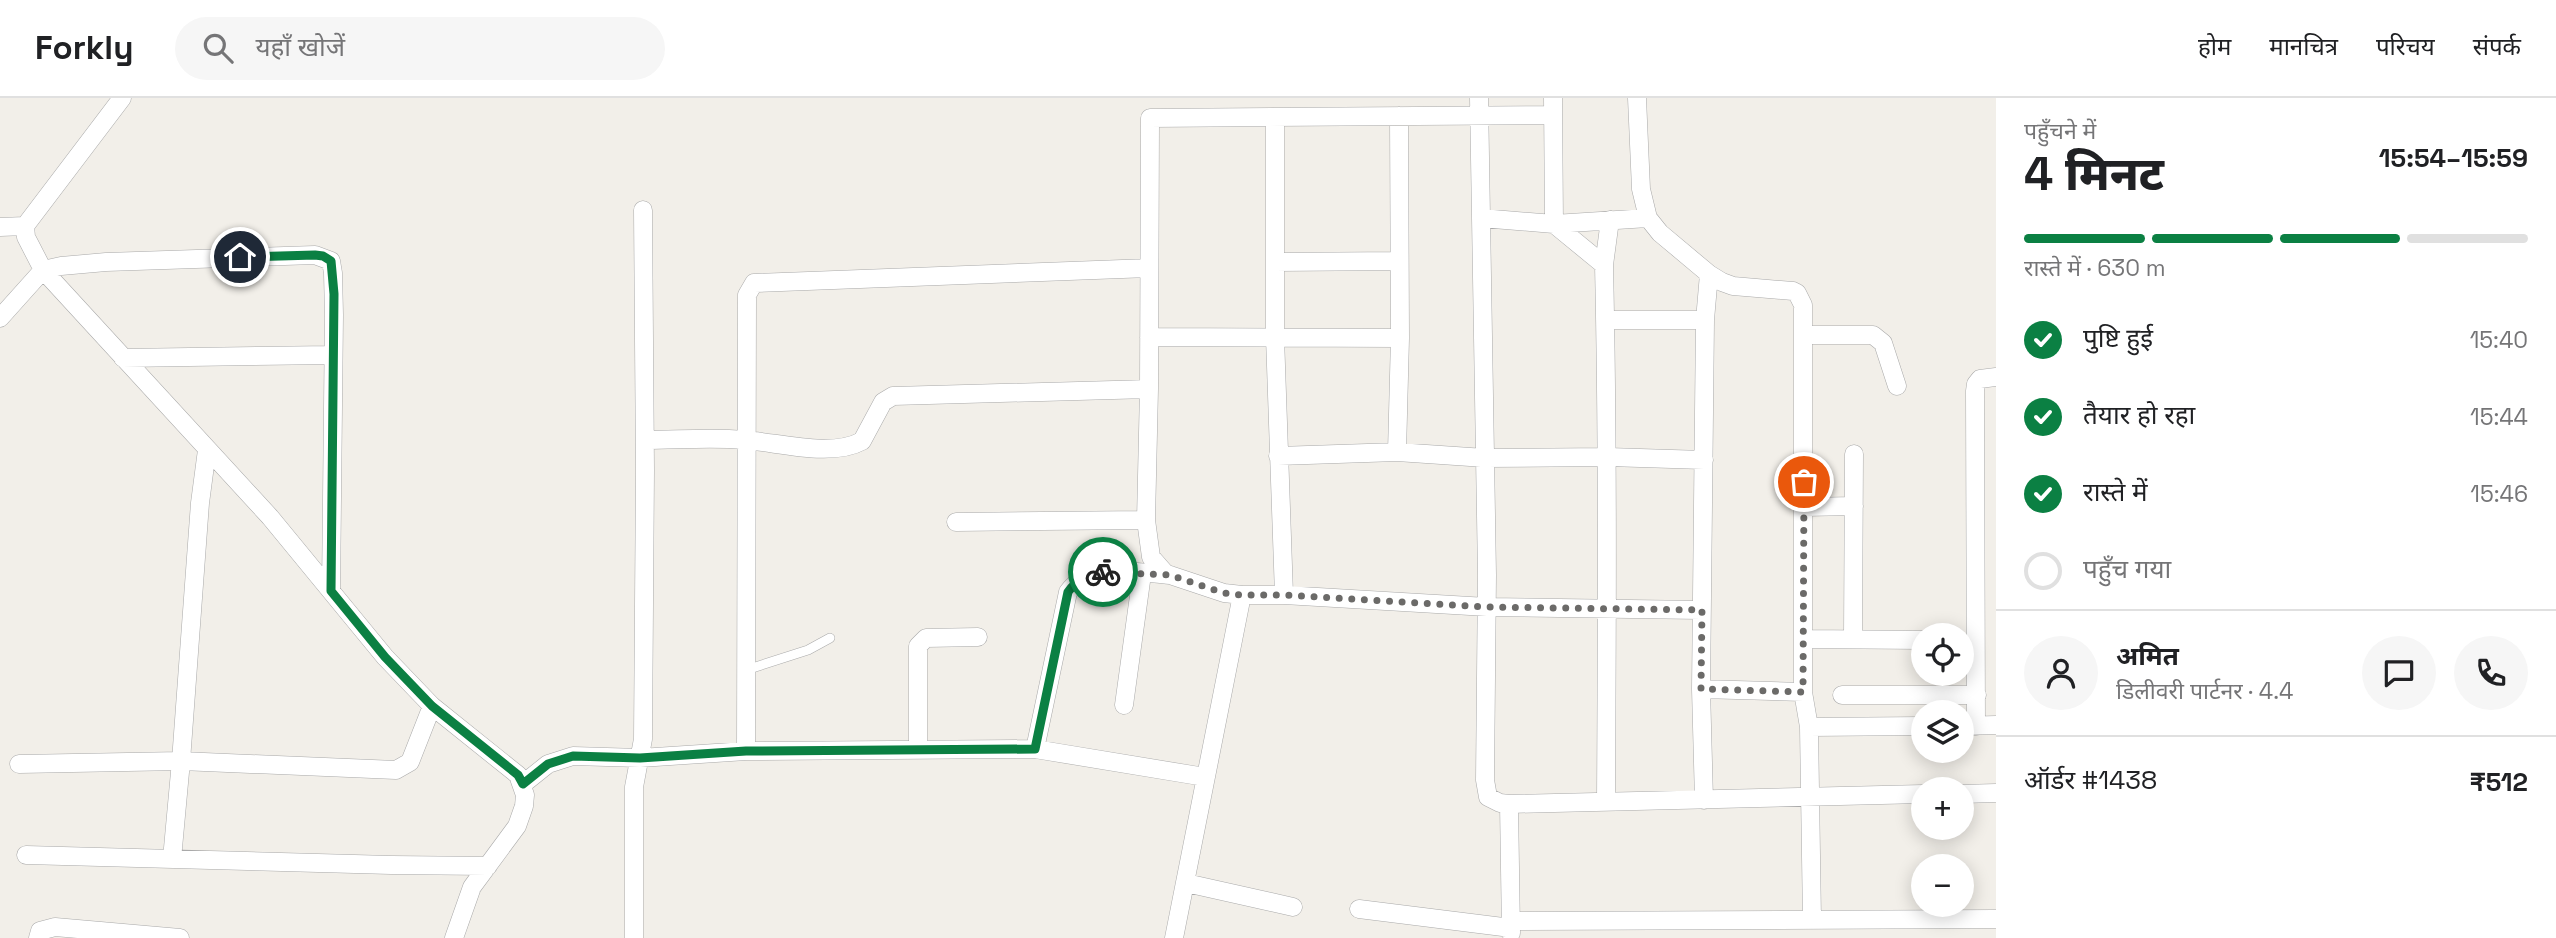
<!DOCTYPE html>
<html lang="hi">
<head>
<meta charset="utf-8">
<style>
  body { margin:0; font-family:"Space Grotesk","Noto Sans Devanagari",sans-serif; background:#f6f6f6; color:#202124; height:100vh; display:flex; flex-direction:column; font-size:26px; white-space:nowrap }
  * { box-sizing:border-box; margin:0 }
  p { font-size:23px; color:#757577 }
  .icon { flex:none; width:38px; height:38px; fill:none; stroke:currentColor; stroke-width:2; stroke-linecap:round; stroke-linejoin:round }
  .map { position:relative; flex:1; overflow:hidden }
  .drawer { display:flex; flex-direction:column; background:#fff; width:560px }
  .drawer>* { flex:none }
  .tools { position:absolute; left:1911px; top:525px; display:grid; gap:14px }
  .tools a { display:grid; place-items:center; width:63px; height:63px; border-radius:50%; background:#fff; box-shadow:0 4px 18px #0003; font-size:35px }
  .pin { position:absolute; display:grid; place-items:center; width:60px; height:60px; color:#fff; margin:-30px; border:4px solid #fff; border-radius:50%; box-shadow:0 2px 7px #0007 }
  .courier { position:absolute; display:grid; place-items:center; width:70px; height:70px; margin:-35px; border:5px solid #0b8043; border-radius:50%; background:#fff; color:#222; box-shadow:0 2px 9px #0007 }
  .head em { font-style:normal; font-weight:800 }
  .head div { display:flex; flex-direction:column-reverse }
  .head { display:flex; align-items:center; justify-content:space-between; height:119px; padding:0 28px }
  h1 { font-size:46px; font-weight:800; line-height:52px }
  .bar { display:grid; grid-template-columns:repeat(4,1fr); gap:10px 7px; align-content:center; height:84px; padding:0 28px }
  .bar i { height:9px; border-radius:5px; background:#e0e0e0 }
  .bar .active { background:#0b8043 }
  .bar p { grid-column:span 4 }
  .line { display:flex; align-items:center; gap:18px; padding:0 28px; border-top:2px solid #e0e0e0 }
  .line div { flex:1 }
  .round { display:grid; place-items:center; flex:none; width:74px; height:74px; border-radius:37px; background:#f6f6f6 }
  ol { padding:0 28px; list-style:none }
  li { display:flex; align-items:center; gap:21px; height:77px }
  li p { margin-inline-start:auto }
  li .icon { padding:7px; border-radius:50%; background:#0b8043; color:#fff; stroke-width:4 }
  li:last-child { color:#757577 }
  li i { width:38px; height:38px; border:4px solid #e0e0e0; border-radius:50% }
  header { display:flex; align-items:center; gap:42px; box-sizing:border-box; height:98px; padding:0 35px; background:#fff; border-bottom:2px solid #e0e0e0 }
  header strong { font-size:33px }
  nav { display:flex; gap:38px; margin-inline-start:auto; font-size:24px }
  .search { width:490px; height:63px; background:#f6f6f6; display:flex; align-items:center; gap:18px; box-sizing:border-box; padding:0 24px; border-radius:38px; color:#757577; font-size:26px }
  main { display:flex; flex:1; min-height:0 }
  .map>svg:first-child { display:block }
  .lines { fill:none; stroke-linecap:round; stroke-linejoin:round }
  .lane-casing { stroke:#a9a9a9; stroke-width:10 }
  .street-casing { stroke:#a9a9a9; stroke-width:19 }
  .lane { stroke:#fff; stroke-width:9 }
  .street { stroke:#fff; stroke-width:18 }
  .done { stroke:#6b6a68; stroke-width:7; stroke-dasharray:0 12.6 }
  .route { stroke:#0b8043; stroke-width:9 }
</style>
</head>
<body>
<header>
<strong>Forkly</strong>
<div class="search"><svg class="icon" aria-label="search" viewBox="0 0 24 24"><circle cx="10" cy="10" r="6"/><path d="M15 15l6 6"/></svg>यहाँ खोजें</div>
<nav><a>होम</a><a>मानचित्र</a><a>परिचय</a><a>संपर्क</a></nav>
</header>
<main>
<div class="map">
<svg width="1996" height="840" viewBox="0 0 1996 840">
  <rect width="100%" height="100%" fill="#f2efe9"/>
  <g class="lines">
    <defs>
      <path id="lane" d="M746,572L808,552L830,540"/>
      <path id="street" d="M122,0L25,128L26,139L43,172L270,419L385,559L432,608L518,677L525,697L524,708L517,728L472,789L454,840
        M1479,0L1487,477L1485,682L1488,699L1500,705L1509,706L1923,696
        M1553,0L1554,126L1604,167C1608,346 1607,525 1606,704
        M1637,0L1641,91L1648,120L1660,135L1709,176L1722,184L1733,188L1793,193L1797,195L1803,207V594L1809,629L1812,822
        M1553,17L1150,20L1149,291L1146,422L1151,459L1165,475L1170,477L1224,495L1242,497H1284L1487,509L1701,512
        M1275,19V239L1284,497
        M1481,120L1554,126L1648,120
        M0,129L25,128
        M1275,164L1399,163
        M1604,167L1610,122
        M0,220L43,172L61,168L106,164L315,157L331,163L333,175L334,217L331,493
        M1605,222H1705L1701,591L1704,702
        M1705,222L1709,176
        M1803,237H1873L1883,245L1897,288
        M1149,239L1400,240
        M123,260L332,257
        M645,342C678,342 711,339 744,342C777,344 831,360 862,343L883,304L893,298L1149,291
        M1397,354L1400,240L1399,18
        M1278,358L1397,354L1485,360L1608,359L1704,362
        M1804,409L1854,408
        M956,424L1146,422
        M1803,541L1923,542
        M1853,541L1854,356
        M1701,591L1803,594
        M1842,597H1977
        M1124,607L1142,476
        M1962,628L1996,627
        M1976,628L1975,293L1976,286L1980,281L1996,279
        M1809,629L1923,628
        M1035,651L1068,494C1090,463 1138,475 1170,477
        M918,652V548L926,540L978,539
        M746,653L747,197L754,185L1149,170
        M19,666L181,663L396,672L410,664L432,608
        M523,686L548,666L573,658L640,660L746,653L1035,651L1205,679
        M1962,696L1996,695
        M1509,706L1511,835
        M26,757L391,767L488,768
        M172,761L181,663L200,405L207,352
        M1186,785L1293,809
        M1359,811L1511,830
        M1511,823L1996,821
        M38,840L40,833L55,829L180,840
        M634,840V689L643,641L645,372L643,112
        M1174,840L1242,497"/>
    </defs>
    <use href="#lane" class="lane-casing"/>
    <use href="#street" class="street-casing"/>
    <use href="#lane" class="lane"/>
    <use href="#street" class="street"/>
  </g>
  <g class="lines">
    <path class="done" d="M1103,474L1170,477L1224,495L1241,497H1284L1487,509L1702,512L1701,591L1803,594L1804,384"/>
    <path class="route" d="M240,159L315,157L323,158L331,163L334,196L331,493L385,559L432,608L518,677L523,686L548,666L573,658L640,660L746,653L1035,651L1068,494C1078,480 1087,477 1103,474"/>
  </g>
</svg>
<div class="tools">
<a><svg class="icon" aria-label="locate" viewBox="0 0 24 24"><circle cx="12" cy="12" r="6"/><path d="M12 2v4M12 18v4M2 12h4M18 12h4"/></svg></a>
<a><svg class="icon" aria-label="layers" viewBox="0 0 24 24"><path d="M12 4l9 5-9 5-9-5zM3 14l9 5 9-5"/></svg></a>
<a>+</a>
<a>−</a>
</div>
<div class="pin" style="left:1804px;top:384px;background:#ea580c"><svg class="icon" aria-label="bag" viewBox="0 0 24 24"><path d="M5 8h14l-1 12H6zM9 8a3 3 0 0 1 6 0"/></svg></div>
<div class="pin" style="left:240px;top:159px;background:#1f2937"><svg class="icon" aria-label="home" viewBox="0 0 24 24"><path d="M3 11l9-7 9 7M6 9v11h12V9"/></svg></div>
<div class="courier" style="left:1103px;top:474px"><svg class="icon" aria-label="bike" viewBox="0 0 24 24"><circle cx="6" cy="16" r="4"/><circle cx="18" cy="16" r="4"/><path d="M6 16l4-8h5l3 8M10 8l3 8H6M13 5h3"/></svg></div>
</div>
<section class="drawer">
<div class="head"><div><h1>4 मिनट</h1><p>पहुँचने में</p></div><em>15:54–15:59</em></div>
<div class="bar"><i class="active"></i><i class="active"></i><i class="active"></i><i></i><p>रास्ते में · 630 m</p></div>
<ol>
<li><svg class="icon" aria-label="check" viewBox="0 0 24 24"><path d="M5 12l5 5 9-10"/></svg>पुष्टि हुई<p>15:40</p></li>
<li><svg class="icon" aria-label="check" viewBox="0 0 24 24"><path d="M5 12l5 5 9-10"/></svg>तैयार हो रहा<p>15:44</p></li>
<li><svg class="icon" aria-label="check" viewBox="0 0 24 24"><path d="M5 12l5 5 9-10"/></svg>रास्ते में<p>15:46</p></li>
<li><i></i>पहुँच गया</li>
</ol>
<div class="line" style="height:126px"><a class="round"><svg class="icon" aria-label="person" viewBox="0 0 24 24"><circle cx="12" cy="8" r="4"/><path d="M4 21q1-7 8-7t8 7"/></svg></a><div><b>अमित</b><p>डिलीवरी पार्टनर · 4.4</p></div><a class="round"><svg class="icon" aria-label="chat" viewBox="0 0 24 24"><path d="M4 5h16v11H9l-5 4z"/></svg></a><a class="round"><svg class="icon" aria-label="phone" viewBox="0 0 24 24"><path d="M5 4h4l2 5-3 2q2 4 5 5l2-3 5 2v4C11 20 4 13 5 4z"/></svg></a></div>
<div class="line" style="height:91px"><div>ऑर्डर #1438</div><b>₹512</b></div>
</section>
</main>
</body>
</html>
